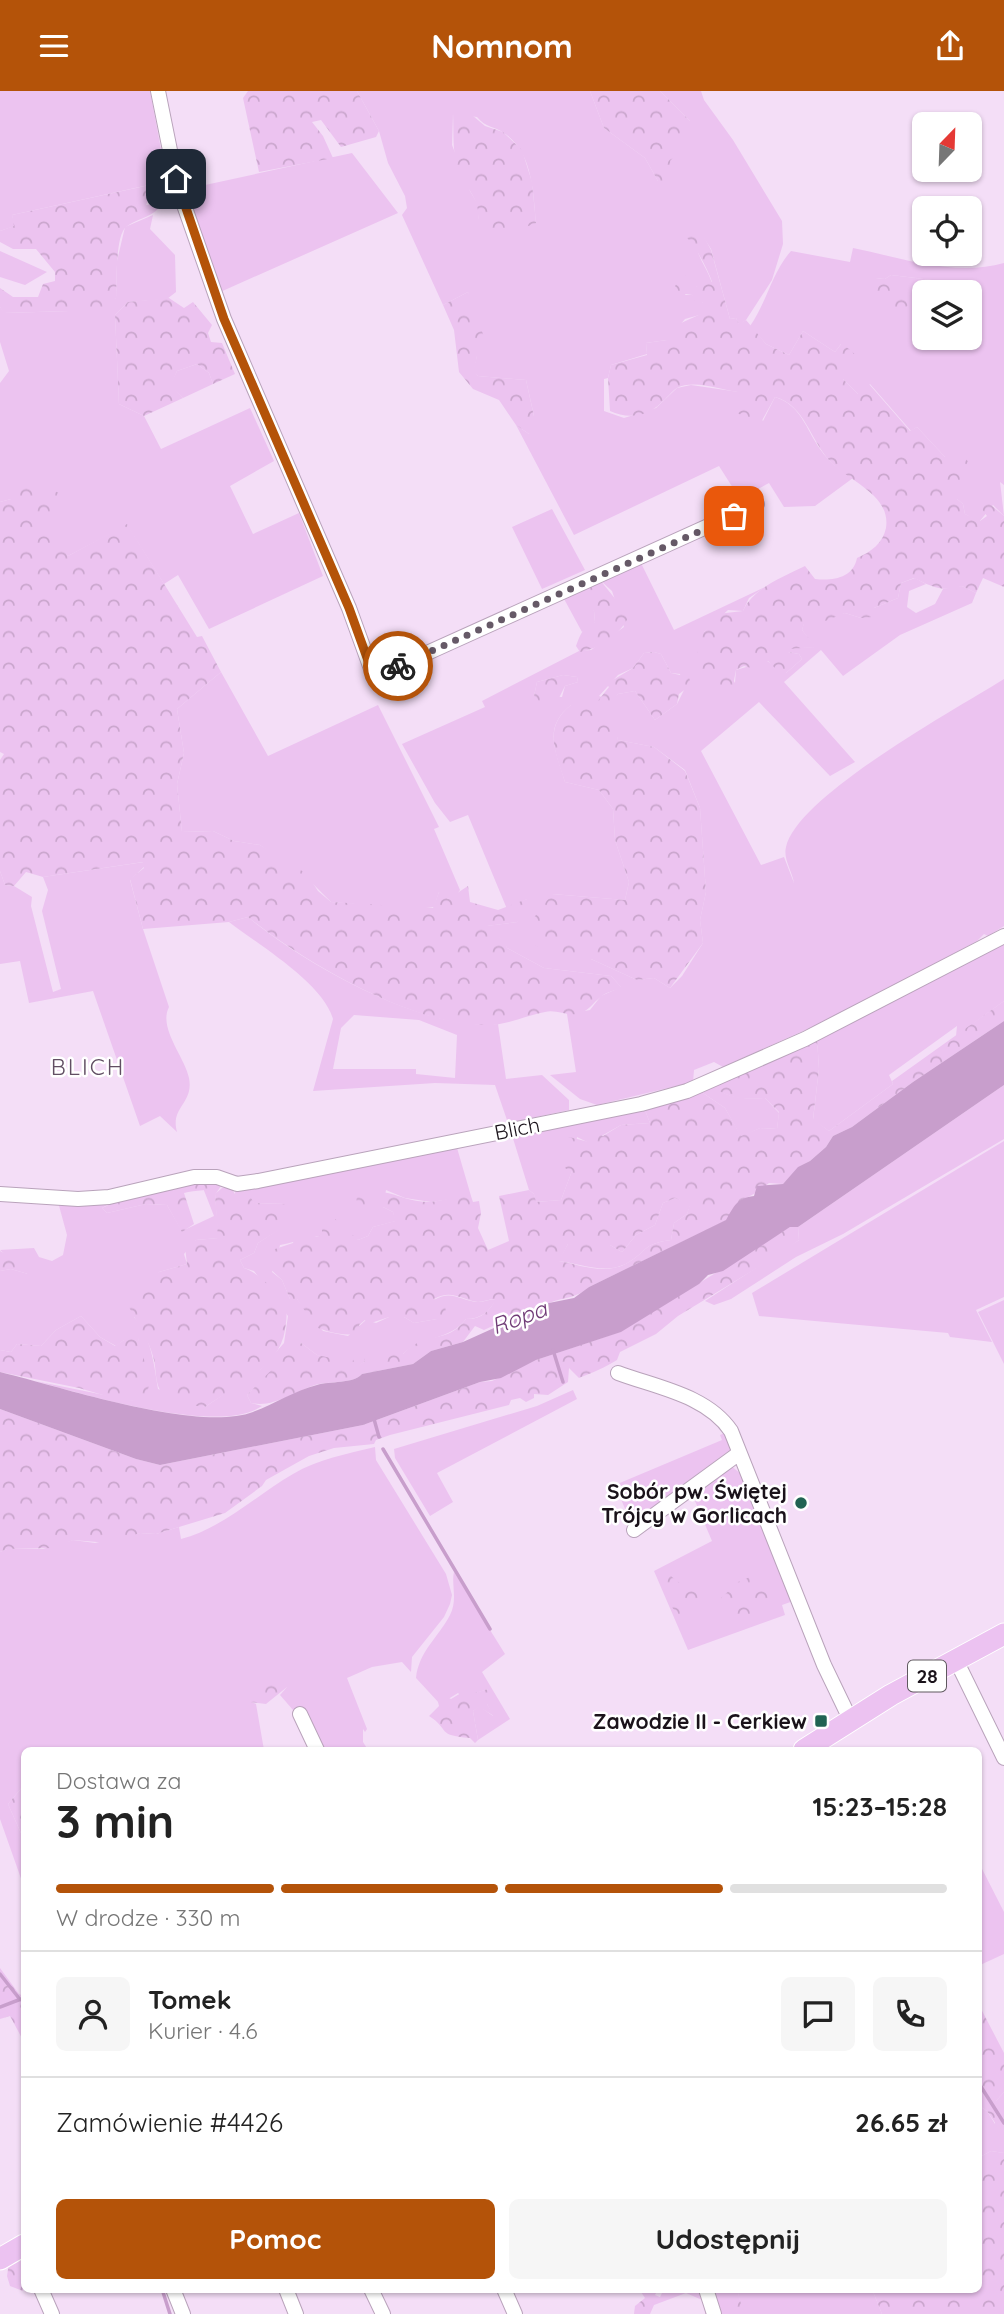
<!DOCTYPE html>
<html lang="pl">
<head>
<meta charset="utf-8">
<style>
  body { margin:0; font-family:Quicksand,sans-serif; background:#f6f6f6; color:#222; height:100vh; display:flex; flex-direction:column; font-size:26px; white-space:nowrap }
  * { box-sizing:border-box; margin:0 }
  p { font-size:23px; color:#767676 }
  .icon { flex:none; width:38px; height:38px; fill:none; stroke:currentColor; stroke-width:2; stroke-linecap:round; stroke-linejoin:round }
  .map { position:relative; flex:1; overflow:hidden }
  .panel { position:absolute; left:21px; top:1656px; width:961px; height:546px; display:flex; flex-direction:column; background:#fff; border-radius:10px; box-shadow:0 2px 5px #0004 }
  .panel>* { flex:none }
  .needle { width:46px; rotate:23deg }
  .fabs { position:absolute; left:912px; top:21px; display:grid; gap:14px }
  .fabs a { display:grid; place-items:center; width:70px; height:70px; border-radius:10px; background:#fff; box-shadow:0 2px 5px #0004; font-size:35px }
  .pin { position:absolute; display:grid; place-items:center; width:60px; height:60px; color:#fff; margin:-30px; border-radius:14px; box-shadow:0 4px 10px #0006 }
  .courier { position:absolute; display:grid; place-items:center; width:70px; height:70px; margin:-35px; border:5px solid #b45309; border-radius:50%; background:#fff; color:#222; box-shadow:0 2px 9px #0007 }
  .summary em { font-style:normal; font-weight:700 }
  .summary div { display:flex; flex-direction:column-reverse }
  .summary { display:flex; align-items:center; justify-content:space-between; height:119px; padding:0 35px }
  h1 { font-size:46px; font-weight:700; line-height:52px }
  .bar { display:grid; grid-template-columns:repeat(4,1fr); gap:10px 7px; align-content:center; height:84px; padding:0 35px }
  .bar i { height:9px; border-radius:5px; background:#e0e0e0 }
  .bar .selected { background:#b45309 }
  .bar p { grid-column:span 4 }
  .line { display:flex; align-items:center; gap:18px; padding:0 35px; border-top:2px solid #e0e0e0 }
  .line div { flex:1 }
  .round { display:grid; place-items:center; flex:none; width:74px; height:74px; border-radius:10px; background:#f6f6f6 }
  .action { display:flex; gap:14px; margin-top:auto; padding:14px 35px }
  .action a { flex:1; height:80px; border-radius:10px; background:#b45309; color:#fff; font-size:28px; font-weight:700; line-height:80px; text-align:center }
  .action a+a { background:#f6f6f6; color:#222 }
  header { display:flex; justify-content:space-between; align-items:center; height:91px; padding:0 35px; background:#b45309; color:#fff; font-size:32px; font-weight:700 }
  .map>svg:first-child { display:block }
  .green { fill:#ecc3f0; fill-rule:evenodd }
  .forest { fill:url(#forest-crowns); fill-rule:evenodd }
  .water { fill:#c89ecc }
  .lines { fill:none; stroke-linecap:round; stroke-linejoin:round }
  .stream { stroke:#c89ecc; stroke-width:3.5 }
  .street-casing { stroke:#b9a3bb; stroke-width:16 }
  .primary-casing { stroke:#fff; stroke-width:23 }
  .street { stroke:#fff; stroke-width:14 }
  .primary { stroke:#ecc2f1; stroke-width:21 }
  .done { stroke:#665967; stroke-width:7; stroke-dasharray:0 12.6 }
  .route { stroke:#b45309; stroke-width:9 }
  .poi-dot { fill:#216353; stroke:#fff; stroke-width:2.5 }
  .labels { text-anchor:middle; dominant-baseline:central; stroke-width:5; stroke-linejoin:round; paint-order:stroke }
  .shield { fill:#fff; stroke:#5f595f; stroke-width:2 }
  .shield-label { font-size:19px; font-weight:bold; fill:#1a121a }
  .street-label { font-size:21px; fill:#1a121a; stroke:#fff }
  .poi-label { font-size:21px; font-weight:bold; fill:#1a121a; stroke:#fff; text-anchor:end }
  .neighbourhood-label { font-size:23px; letter-spacing:2px; fill:#614e63; stroke:#fff }
  .water-label { font-size:23px; font-style:italic; fill:#703b76; stroke:#fff }
</style>
</head>
<body>
<header><svg class="icon" aria-label="menu" viewBox="0 0 24 24"><path d="M4 6h16M4 12h16M4 18h16"/></svg>Nomnom<svg class="icon" aria-label="share" viewBox="0 0 24 24"><path d="M12 15V3M7 8l5-5 5 5M5 13v7h14v-7"/></svg></header>
<div class="map">
<svg width="1004" height="2223" viewBox="0 0 1004 2223">
  <defs>
    <pattern id="forest-crowns" width="20" height="18" patternUnits="userSpaceOnUse" patternTransform="scale(1.75)"><rect width="20" height="18" fill="#ecc3f0"/><path d="M2 6a3 3 0 1 1 6 0M12 15a3 3 0 1 1 6 0" fill="none" stroke="#caa6cd"/></pattern>
  </defs>
  <rect width="100%" height="100%" fill="#f4def7"/>
  <path class="green" d="M0,0H150L167,90L12,124L15,135L0,140Z
    M357,0H590L604,37L645,67L658,90L690,30L660,0H701L704,9L733,49L782,130L783,153L772,189L746,229L739,234L736,227L730,228L711,158L698,138C691,161 705,171 712,192L697,196L691,194L685,204H692L703,212V223L685,228L667,249L646,252L647,263L611,274L608,287L604,288V320L624,327L656,317L677,297L691,294L739,301L763,330L775,306C801,314 806,338 820,358C829,371 840,379 853,387L815,415L784,416L769,392L740,408L719,375L574,444L516,334L529,343L534,325L526,289L478,285L473,280L477,265L468,201L443,214L402,124L407,117L405,105L388,72L379,40ZM453,23L477,26C486,37 494,35 504,42C533,61 533,101 536,132L478,129L480,117L470,100L452,54Z
    M352,62L398,122L218,202L182,99Z
    M153,124L150,138L175,164L176,201L167,208L128,211L115,224L119,313L144,325L161,358L250,317L274,370L230,395L253,443L299,422L323,485L209,538L178,484L164,493L127,434L68,465L11,408L0,411V292L9,280L0,251V216L5,222L69,220L116,207L117,170L125,136Z
    M853,157C902,167 955,186 1004,172V394L1000,391L1004,425L993,414L979,431L965,423L963,413L957,408L945,366L917,336L911,340L870,293L859,304L843,288L841,253L835,261L803,240L789,264L766,253L750,235C767,211 772,181 791,160L850,171ZM891,184L932,189L931,199H917L914,203L875,187L885,188ZM924,201H970V247H924Z
    M0,160L47,181L25,194L0,186Z
    M197,273L209,282L213,293L183,307L170,294L177,280Z
    M552,418L585,479L542,498L512,436Z
    M640,470L674,539L765,496L749,507L743,520L728,519L704,541L735,592L736,579L767,570L786,582L802,568L799,563L788,561V557L815,556L802,539L804,532L845,522L861,527L874,517L898,507L901,492L915,487L926,493L909,500L907,516L916,522L935,513L943,498L962,495L976,502L972,512L900,544L843,585L821,559L784,591L855,671L830,685L759,611L701,660L761,774L784,766L794,792C792,780 783,768 786,756C797,705 956,618 1004,588V835L988,845L984,843L977,850L845,921L723,976L714,971L694,979L693,991L597,1014L580,1008L550,984L576,981L567,923L590,919L601,905L621,896L611,885L544,877L507,857L504,851L486,835L517,831L527,808L507,818L468,724L450,731L435,712L402,653L485,616L482,610L579,560L591,559L624,536L612,500L600,489ZM654,561L661,563L671,582L680,583L684,599L677,613L655,629L635,600L618,603L611,610L599,605L618,584L633,577L644,562ZM563,584L577,586L578,591L565,595L562,606L534,605L537,591ZM571,614C591,615 614,629 618,649L654,656L685,679L700,717L706,801L700,829L703,852L682,885L670,897L654,887L637,889L591,868L552,803L625,809L629,791L615,749L613,718L599,699L565,691C556,660 542,637 571,614Z
    M574,502L594,520L595,531L582,541L563,506Z
    M221,581L268,665L378,614L439,736L434,738L460,799L455,806L448,808L439,801L434,816L418,818L331,811L312,792L260,754L234,750L213,740L182,741L177,693L184,662L177,618Z
    M144,771V776L130,789L143,838L169,916C158,937 185,966 189,987C194,1013 170,1016 177,1041L160,1025L140,1035L93,900L29,912L20,870L0,873V780L5,794L14,795L32,806L31,815L53,901L61,898L42,820L48,799L43,786Z
    M248,826C303,872 424,941 498,933L506,988L542,984L569,1009V1019L508,1032L495,994L435,992L313,1000L333,928C323,892 259,854 229,831ZM354,924L419,929L457,944L455,987L416,983V978H333L341,937Z
    M1004,849V910L956,945L957,935L889,984L893,993L829,1040L813,1029L819,978L817,947Z
    M711,992C725,1008 744,1008 765,1007L779,1022L777,1038L760,1037L741,1046L725,1017L697,998Z
    M1004,994V1048L843,1143L796,1166L731,1208L714,1214L705,1210L799,1149L798,1136Z
    M643,1014L650,1032L621,1034L589,1052L577,1046L572,1080L561,1109L535,1111L534,1103L529,1099L511,1041Z
    M455,1050L471,1105L431,1111L405,1107L386,1099L383,1116L393,1121L396,1130L373,1136L368,1145L358,1149C335,1136 304,1150 280,1154L272,1181L282,1189L290,1208H297L323,1240L348,1245L366,1229L376,1232L389,1226H404L414,1232L437,1228L434,1209C452,1198 460,1210 479,1211C484,1211 490,1208 496,1208C490,1221 480,1228 466,1228C450,1250 422,1244 403,1263L365,1265V1270L357,1277L317,1264L301,1252L247,1304L251,1312L262,1315C220,1345 83,1303 35,1290L134,1310L142,1279L138,1247L124,1249L116,1255L100,1246L81,1225L56,1239L41,1255L17,1253L11,1261L0,1259V1180L11,1178L28,1183L0,1159L34,1157L39,1166L52,1170L63,1164L67,1144L58,1111L116,1109L102,1117L107,1122L146,1113L167,1114L182,1140L214,1125L203,1097L221,1095L215,1104L219,1147L196,1149L184,1163L187,1173L159,1181L134,1226C151,1245 154,1273 158,1298L205,1316L261,1278L284,1252L288,1225L254,1180L244,1177L240,1169L254,1162L258,1152L278,1139L286,1113L254,1112L235,1103L236,1095Z
    M1004,1050V1206L976,1219L992,1251L950,1246L948,1242L759,1225L752,1202Z
    M675,1107L691,1112L687,1123L674,1132L671,1149C642,1153 649,1159 629,1171C607,1185 580,1172 558,1170L568,1153L610,1154L622,1161L636,1144L655,1134L663,1112Z
    M1004,1209V1273L978,1221Z
    M573,1299L577,1308L437,1382L453,1411L430,1425L395,1367L394,1358L537,1315Z
    M725,1342L732,1354L730,1359L631,1432L615,1394L722,1349L720,1344Z
    M375,1356L376,1369L446,1483L452,1504L450,1513L444,1526L412,1566L411,1581L402,1571L372,1576L347,1587L367,1638L365,1641L363,1638V1651L368,1659H319L302,1619L299,1616L293,1619L280,1604L287,1596L250,1610L256,1613L264,1659H24V1694L8,1713L24,1749V1796L0,1728V1461L7,1458H43L73,1449L95,1452L140,1442L156,1443L179,1436L181,1448C223,1437 255,1405 293,1383C318,1368 347,1363 375,1356Z
    M730,1374L741,1383L796,1509L782,1514L785,1524L688,1559L654,1480L712,1450L692,1403Z
    M454,1481L505,1563L482,1581L510,1628L478,1649L473,1620L479,1615L493,1625L487,1613L488,1598L476,1602L471,1615L458,1602L440,1613L416,1587C419,1560 438,1547 450,1524C458,1509 451,1493 454,1481Z
    M978,1770L1004,1821V1863L978,1875Z
    M1004,2001V2062L991,2060L978,2067V2014L987,2020L995,2033L996,2010Z
    M737,2198H872L882,2223H743Z"/>
  <path class="forest" d="M248,0H357L379,40L376,46L341,56L321,29L312,31L323,45L333,67L259,81L243,7Z
    M590,0H660L690,30L695,42L670,70L673,81L667,91L658,90L645,67L604,37Z
    M466,19L485,35L503,41L522,59L532,91L536,132L493,149L478,129C481,108 465,97 458,78C452,60 454,42 453,22Z
    M168,90L169,97L164,104L149,108L146,114L154,113L159,117C150,127 136,128 126,136C115,145 117,193 116,207L88,226L69,220L4,222L0,216V197L13,206H38L43,193L55,190V181L36,158H13L0,151V140L14,135L12,124Z
    M691,130L696,131L711,159L730,228L736,227L739,233L746,229L766,253L789,264L803,240L835,261L842,252L858,266L843,288L858,303L869,293L910,340L917,336L945,366L956,356L975,379L957,408L963,413L965,423L980,430L987,425L979,414L984,408L1004,425V496L983,487L976,502L962,495C944,502 930,495 914,487L901,492L898,507L874,517L872,526L861,527L845,522L813,535L804,533L802,539L816,556L788,558V561L799,563L802,568L786,582L781,583L768,570L758,579L744,575L736,579L732,599L722,603C706,595 693,568 699,550C703,539 713,534 717,523L743,520C753,497 783,486 805,475L815,488C833,490 853,487 857,467C871,461 883,452 886,437C891,403 849,391 830,370C810,349 805,314 775,306L759,335L736,321L738,301C721,299 694,288 677,297C672,300 666,308 661,312C647,326 627,328 610,320L608,287L611,274L647,264L646,252L667,249L666,232H681L703,222V212L694,209L692,204L673,201L676,193L681,194L685,184L697,196L699,192L712,191C709,181 695,154 687,147L686,135Z
    M891,184L932,189V199H917L914,203L917,209L895,223L870,192L875,187L885,188Z
    M468,201L489,260L477,265L474,280L478,285L526,289L537,339L529,343L516,334L499,309L473,298L459,281L454,239L443,214Z
    M169,207L184,217L193,211L212,234L208,242L211,251L222,252L235,283L213,293L209,282L197,273L177,280L171,294L183,307L144,325L119,313L115,224L128,211Z
    M24,386L59,402L55,432L49,439L68,465L127,433L197,546L202,545L221,581L177,618L184,662L177,693L182,741L213,740L234,750L260,754L307,783L318,800L331,811L433,817L439,801L444,802L448,808L468,795L470,811L498,819L527,808L530,820L517,831L487,835L505,851L507,857L544,877L611,885L622,897C616,899 607,901 602,905C592,912 590,920 577,923C567,925 555,918 545,921C524,925 506,935 483,934C412,934 302,870 248,826L229,831L143,838L130,788L144,777L143,771L43,786L26,781L14,795L5,794L0,780V669L4,663L0,661V411L11,408Z
    M600,489L629,525C621,543 599,558 580,561L576,555C580,544 583,535 595,531L594,520C583,517 579,512 574,502Z
    M654,561L661,563L671,582L689,586L691,594L679,603L677,613L655,629L635,600L618,603L608,617H601L597,611L609,596L606,593L633,577L644,562Z
    M563,584L577,586L578,591L565,595L555,615L542,614L534,605L537,591Z
    M571,614H582L620,629L616,638L618,649L654,656L685,680L700,717L706,801L700,829L703,852L670,897L654,887L637,889L591,868L559,865L526,850V837L552,803L625,809L629,791L615,749L613,718L599,699L565,691C555,661 543,636 571,614Z
    M1004,910V930L913,991L852,1036L833,1045L826,1056L810,1070L799,1076L783,1093L769,1092C749,1110 740,1103 727,1129L589,1196C576,1208 562,1206 547,1213C527,1223 505,1229 484,1239L475,1235L463,1251L431,1260L413,1273L362,1283C353,1293 329,1290 315,1294C294,1301 273,1317 251,1312L247,1304L292,1258L301,1252L317,1264L331,1267L340,1262L351,1265L357,1276L365,1270L363,1263L367,1260L403,1263C427,1238 446,1255 466,1228C480,1229 491,1220 495,1208C489,1208 483,1211 478,1211C461,1209 452,1198 434,1208L445,1214L446,1222L437,1228L414,1232L404,1226H389L368,1233L365,1229L359,1234L362,1242C343,1246 324,1241 308,1232L307,1223L297,1208H290L282,1189L264,1172L269,1160L293,1152L296,1142L305,1140L316,1146L322,1144V1132L333,1126L358,1149L368,1145L373,1136L395,1130L393,1121L383,1116H356L357,1104C390,1094 397,1110 428,1111C442,1111 457,1103 471,1105L473,1111L479,1110L481,1122L478,1137L488,1159L509,1150L499,1105L529,1099L534,1103L536,1111L561,1109L572,1080L566,1078C559,1066 559,1057 569,1046L589,1051L597,1043L603,1045L621,1034L650,1032L643,1014L697,998L725,1017L741,1045L760,1037L777,1038L779,1021L765,1007C744,1008 725,1009 711,992L817,947L819,978L813,1028L829,1040L893,993L892,990ZM675,1107L690,1113L687,1123L674,1132L671,1149C642,1153 649,1159 629,1171C607,1185 580,1174 559,1170L568,1153L573,1154L574,1165L584,1168L597,1161L600,1154H610L622,1161L636,1144L655,1134L663,1112Z
    M219,1091L221,1095C211,1100 195,1099 184,1102L194,1133L182,1141L167,1114L146,1113L107,1122L102,1117C120,1108 136,1108 154,1102C177,1095 195,1092 219,1091Z
    M222,1097H231L235,1103L249,1104L254,1112L286,1113L290,1121L279,1139L258,1152L254,1162L240,1169L244,1177C258,1182 268,1193 278,1204C289,1215 287,1225 285,1239C279,1278 234,1295 205,1316C194,1314 176,1314 168,1308C154,1298 157,1283 154,1269C148,1243 130,1225 123,1200L159,1181L187,1173L185,1156L196,1149L218,1147L215,1103Z
    M790,1136H798L799,1149L783,1161L678,1225L656,1243L620,1261L617,1269C606,1276 592,1282 579,1287L569,1277L568,1291L548,1304L534,1303V1307L526,1311L520,1307L511,1309L509,1314L390,1344L376,1349L374,1353L334,1357L309,1365L266,1389L262,1395L225,1422L156,1443L140,1442L109,1452L73,1449L53,1457L7,1458L0,1461V1318L136,1368L160,1374L363,1334L480,1291L492,1290L536,1269L620,1241Z
    M0,1160L10,1165L25,1162L33,1173L28,1183L11,1178L0,1180Z
    M81,1225L100,1246L115,1255L124,1249L123,1239L130,1236L138,1247L145,1272L142,1279L149,1294L147,1303L134,1310L120,1309L79,1297L0,1281V1259L11,1261L17,1253L41,1255L56,1239Z
    M764,1480L777,1499L773,1517L764,1520L753,1534L737,1535L729,1515L718,1519L717,1511L738,1491Z
    M666,1481L682,1494L686,1491L699,1501L702,1509L688,1511L687,1522L679,1525L671,1515L663,1485Z
    M271,1585H279L287,1596L266,1613L250,1611L254,1596Z
    M488,1598L492,1605L487,1613L494,1625L479,1616L473,1620L478,1649L475,1652L470,1647C435,1644 451,1639 429,1625L439,1615L437,1607L440,1602L451,1608L461,1602L470,1614L475,1602Z
    M24,1694V1749L8,1713Z
    M0,1877L19,1903L24,1905V1951L10,1925L0,1928Z
    M978,1912L1004,1962V2001L996,2010L1004,2018V2027L996,2033L987,2020L978,2014Z
    M991,2060L1004,2062V2223H882L872,2198H978V2067Z
    M19,2167L24,2169L23,2200L10,2195L7,2185L9,2172Z
    M639,2198H658L655,2204L660,2206L664,2198H737L743,2220V2223H705L709,2212L686,2202L654,2214L650,2223H634L635,2215L645,2207Z"/>
  <path class="water" d="M1004,930V994L798,1136H790L723,1180L708,1184L699,1193L621,1241L536,1269L501,1287L480,1291L363,1334L160,1374L136,1368L0,1318V1281C59,1295 197,1342 253,1321C274,1313 294,1300 317,1294C330,1290 353,1293 362,1283L413,1273L431,1260L463,1251L549,1212L574,1207L589,1196L726,1129C734,1115 737,1107 754,1105L757,1095L783,1093L798,1076L810,1070L826,1056L833,1045L852,1036L913,991Z"/>
  <g class="lines">
    <path class="stream" d="M553,1259L563,1291
      M374,1328L379,1346
      M383,1358L490,1538
      M0,1883L18,1906
      M0,1916L21,1908L24,1912
      M978,1991L1004,2032
      M162,2198L170,2223"/>
    <defs>
      <path id="street" d="M158,0L177,94L224,228L349,517L374,586L757,413
        M0,1103L78,1108L109,1106L194,1086H217L237,1093L258,1090L641,1013L687,1000L805,948L1004,845
        M618,1282C655,1296 707,1304 731,1340L824,1574L850,1628
        M634,1439L738,1363
        M956,1569L1004,1667
        M300,1623L317,1659
        M41,2198L52,2223
        M173,2198L183,2223
        M286,2198L296,2223
        M371,2198L383,2223
        M504,2198L515,2223
        M706,2198L714,2223"/>
      <path id="primary" d="M804,1659L891,1604L1004,1543
        M0,2168L24,2154"/>
    </defs>
    <use href="#street" class="street-casing"/>
    <use href="#primary" class="primary-casing"/>
    <use href="#street" class="street"/>
    <use href="#primary" class="primary"/>
  </g>
  <g class="lines">
    <path class="done" d="M398,575L734,425"/>
    <path class="route" d="M176,88L224,228L349,517L374,586L398,575"/>
  </g>
  <g class="poi-dot">
    <circle cx="801" cy="1412" r="7"/>
    <rect x="814" y="1623" width="14" height="14" rx="3.5"/>
  </g>
  <g class="labels">
    <rect class="shield" x="908" y="1569.5" width="38" height="31" rx="5"/>
    <g class="shield-label">
      <text x="927" y="1585">28</text>
    </g>
    <g class="street-label">
      <text transform="translate(517 1037) rotate(-11)">Blich</text>
    </g>
    <g class="poi-label">
      <text x="787" y="1400">Sobór pw. Świętej<tspan x="787" dy="24">Trójcy w Gorlicach</tspan></text>
      <text x="807" y="1630">Zawodzie II - Cerkiew</text>
    </g>
    <g class="neighbourhood-label">
      <text x="88" y="975">BLICH</text>
    </g>
    <g class="water-label">
      <text transform="translate(519 1226) rotate(-20)">Ropa</text>
    </g>
  </g>
</svg>
<div class="fabs">
<a><svg class="needle" viewBox="-14 -14 28 28"><path d="M0-13l5 13h-10z" fill="#e53935"/><path d="M0 13l5-13h-10z" fill="#767676"/></svg></a>
<a><svg class="icon" aria-label="locate" viewBox="0 0 24 24"><circle cx="12" cy="12" r="6"/><path d="M12 2v4M12 18v4M2 12h4M18 12h4"/></svg></a>
<a><svg class="icon" aria-label="layers" viewBox="0 0 24 24"><path d="M12 4l9 5-9 5-9-5zM3 14l9 5 9-5"/></svg></a>
</div>
<div class="pin" style="left:734px;top:425px;background:#ea580c"><svg class="icon" aria-label="bag" viewBox="0 0 24 24"><path d="M5 8h14l-1 12H6zM9 8a3 3 0 0 1 6 0"/></svg></div>
<div class="pin" style="left:176px;top:88px;background:#1f2937"><svg class="icon" aria-label="home" viewBox="0 0 24 24"><path d="M3 11l9-7 9 7M6 9v11h12V9"/></svg></div>
<div class="courier" style="left:398px;top:575px"><svg class="icon" aria-label="bike" viewBox="0 0 24 24"><circle cx="6" cy="16" r="4"/><circle cx="18" cy="16" r="4"/><path d="M6 16l4-8h5l3 8M10 8l3 8H6M13 5h3"/></svg></div>
<section class="panel">
<div class="summary"><div><h1>3 min</h1><p>Dostawa za</p></div><em>15:23–15:28</em></div>
<div class="bar"><i class="selected"></i><i class="selected"></i><i class="selected"></i><i></i><p>W drodze · 330 m</p></div>
<div class="line" style="height:126px"><a class="round"><svg class="icon" aria-label="person" viewBox="0 0 24 24"><circle cx="12" cy="8" r="4"/><path d="M4 21q1-7 8-7t8 7"/></svg></a><div><b>Tomek</b><p>Kurier · 4.6</p></div><a class="round"><svg class="icon" aria-label="chat" viewBox="0 0 24 24"><path d="M4 5h16v11H9l-5 4z"/></svg></a><a class="round"><svg class="icon" aria-label="phone" viewBox="0 0 24 24"><path d="M5 4h4l2 5-3 2q2 4 5 5l2-3 5 2v4C11 20 4 13 5 4z"/></svg></a></div>
<div class="line" style="height:91px"><div>Zamówienie #4426</div><b>26.65 zł</b></div>
<div class="action"><a>Pomoc</a><a>Udostępnij</a></div>
</section>
</div>
</body>
</html>
